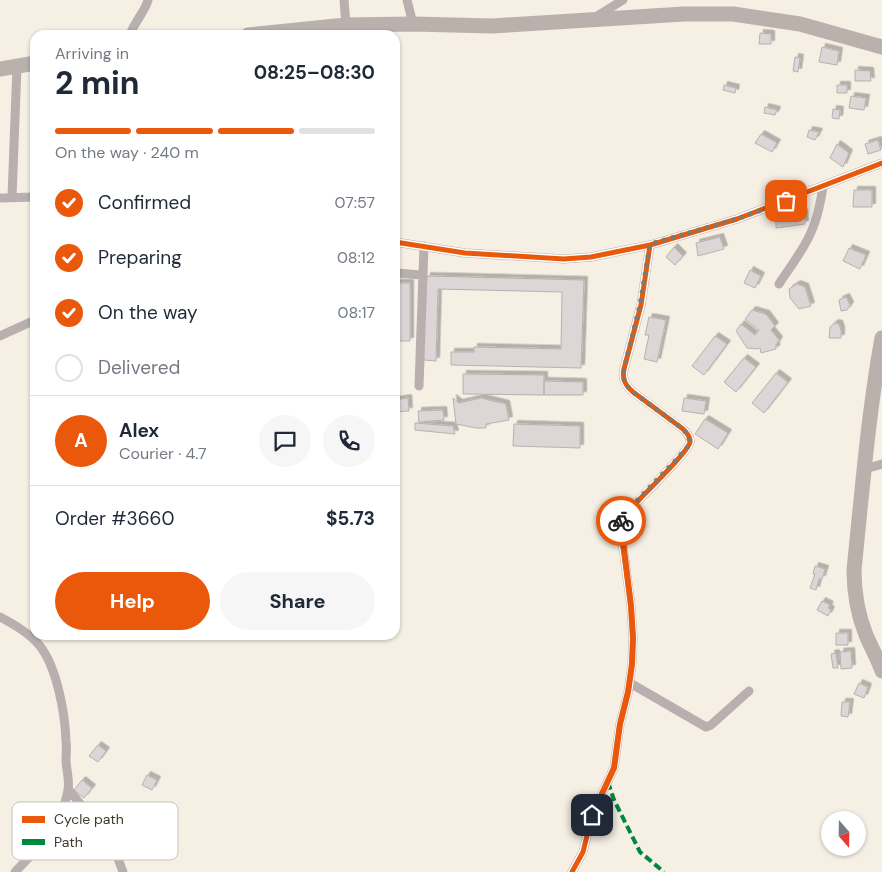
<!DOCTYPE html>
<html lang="en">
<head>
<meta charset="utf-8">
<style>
  body { margin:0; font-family:"DM Sans",sans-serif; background:#f6f6f7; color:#1f2937; height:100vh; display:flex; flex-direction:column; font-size:19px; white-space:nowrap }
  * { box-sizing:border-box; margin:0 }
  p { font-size:16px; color:#747a83 }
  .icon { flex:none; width:28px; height:28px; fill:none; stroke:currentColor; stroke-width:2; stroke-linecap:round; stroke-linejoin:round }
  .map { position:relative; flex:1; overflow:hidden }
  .panel { position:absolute; left:30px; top:30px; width:370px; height:610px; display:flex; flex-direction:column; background:#fff; border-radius:15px; box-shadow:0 1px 4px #0004 }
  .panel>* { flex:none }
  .needle { width:32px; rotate:160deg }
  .buttons { position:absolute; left:821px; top:811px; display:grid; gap:10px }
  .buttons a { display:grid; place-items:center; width:45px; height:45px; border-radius:50%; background:#fff; box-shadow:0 1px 4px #0004; font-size:25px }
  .pin { position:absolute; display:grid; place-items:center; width:42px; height:42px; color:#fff; margin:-21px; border-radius:10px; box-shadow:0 2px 8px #0006 }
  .courier { position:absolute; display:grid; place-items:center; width:50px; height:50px; margin:-25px; border:4px solid #ea580c; border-radius:50%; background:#fff; color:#222; box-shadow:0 1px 6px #0007 }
  .overview em { font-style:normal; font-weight:700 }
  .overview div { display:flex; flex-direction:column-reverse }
  .overview { display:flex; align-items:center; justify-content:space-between; height:85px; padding:0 25px }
  h1 { font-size:32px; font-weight:700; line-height:38px }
  .bar { display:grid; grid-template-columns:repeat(4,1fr); gap:8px 5px; align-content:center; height:60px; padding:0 25px }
  .bar i { height:6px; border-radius:4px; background:#e0e1e3 }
  .bar .current { background:#ea580c }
  .bar p { grid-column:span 4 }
  .line { display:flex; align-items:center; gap:12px; padding:0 25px; border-top:1px solid #e0e1e3 }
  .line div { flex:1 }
  .round { display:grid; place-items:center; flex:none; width:52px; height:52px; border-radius:26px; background:#f6f6f7 }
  ol { padding:0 25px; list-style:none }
  li { display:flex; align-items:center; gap:15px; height:55px }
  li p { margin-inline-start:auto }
  li .icon { padding:5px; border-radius:50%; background:#ea580c; color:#fff; stroke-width:4 }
  li:last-child { color:#747a83 }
  li i { width:28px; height:28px; border:2px solid #e0e1e3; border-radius:50% }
  .cta { display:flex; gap:10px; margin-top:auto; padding:10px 25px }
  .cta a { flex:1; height:58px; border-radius:30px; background:#ea580c; color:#fff; font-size:20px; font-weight:700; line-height:58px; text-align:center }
  .cta a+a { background:#f6f6f7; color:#1f2937 }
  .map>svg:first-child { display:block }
  .building { fill:#ddd5d6; stroke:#b8b1b1; filter:url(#shadow) }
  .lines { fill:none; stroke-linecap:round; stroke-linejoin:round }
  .minor { stroke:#b8afae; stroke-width:9 }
  .primary { stroke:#bab1ad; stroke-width:15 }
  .quiet { stroke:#00873e; stroke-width:4; stroke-dasharray:8 4; stroke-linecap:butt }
  .cycleway-casing { stroke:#fff; stroke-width:8 }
  .cycleway { stroke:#e8590c; stroke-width:5 }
  .done { stroke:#80796d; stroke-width:5; stroke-dasharray:0 9 }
  .route { stroke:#ea580c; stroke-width:6 }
  .key { fill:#fff; stroke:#c6c4c0; stroke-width:1 }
  .key-label { font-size:14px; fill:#413a2d }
</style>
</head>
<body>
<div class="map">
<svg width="882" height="872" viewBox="0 0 882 872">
  <defs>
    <filter id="shadow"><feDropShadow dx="3.5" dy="-3.5" stdDeviation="0" flood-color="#0004"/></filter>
  </defs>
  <rect width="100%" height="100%" fill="#f5efe4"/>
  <path class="building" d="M760,33L771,34V44H759Z
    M822,47L839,51L837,65L819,62Z
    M795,57L800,58L798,72L793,71Z
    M855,70L870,71L871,81H855Z
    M724,85L736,88L735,93L723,90Z
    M837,85H847V93H837Z
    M851,96L866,98L864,110L849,108Z
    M765,107L777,110L775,115L764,113Z
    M833,109L840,110L839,119L832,118Z
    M809,130L819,132L815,140L807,137Z
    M761,134L777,143L772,152L755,143Z
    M878,140L881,150L868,154L865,144Z
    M837,144L849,153L843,167L830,158Z
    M854,190H872V207H853Z
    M804,212L805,224L776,228V216Z
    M720,237L724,249L698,256L696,243Z
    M674,247L683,256L675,265L666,257Z
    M849,248L866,255L860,269L843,261Z
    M750,270L761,276L755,288L744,283Z
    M427,276L584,280L581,368L451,365V352H474V347L561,349L562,292L438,289L436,361L424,360L421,355Z
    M395,283H410V341H396Z
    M797,284L805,287L811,306L799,309L790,298L789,289Z
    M846,297L850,305L847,310L841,311L839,300Z
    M752,310L766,314L775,326L771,330L779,340L776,345V349L761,353L760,348L756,349L747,348L736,331L741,324L755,335L759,330L745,319Z
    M649,317L666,320L657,362L644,359L649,335H645Z
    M835,323L839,324L841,330V338H829L830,327Z
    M715,336L727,344L704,375L692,366Z
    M744,358L756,367L736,392L724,382Z
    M776,373L788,382L764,413L752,403Z
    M463,374L544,375V395L463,394Z
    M544,381L583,382V395H544Z
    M408,398L409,411L395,412V400Z
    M453,398L459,403L481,398L506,404L509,420L486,424V428H476L456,424Z
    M684,398L706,401L704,414L682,411Z
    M443,410L444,420L419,422L418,411Z
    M705,419L728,433L718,449L695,434Z
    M415,423L453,426L455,434L415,430Z
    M514,424L580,426V448L513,446Z
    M815,566L825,569L822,579H819L816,590L810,588L815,574H813Z
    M822,601L830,605L828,608L831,610L828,616L817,610Z
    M836,633H848V645H836Z
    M851,651L852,668L841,669L840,652Z
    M836,653L838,668H833L831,654Z
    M859,683L868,687L864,698L854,694Z
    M842,702H850L848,717L841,716Z
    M98,745L106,751L98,762L89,756Z
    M147,775L157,780L152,790L142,785Z
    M82,780L92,788L84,798L74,790Z"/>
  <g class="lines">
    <path class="minor" d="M344,0L346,25
      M407,0L413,24
      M594,18L623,0
      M130,35C134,22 145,12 148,0
      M12,197L17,66
      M0,198L35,197
      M395,242L465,253L564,259L591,257L650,245L737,219L882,163
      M395,273L422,275
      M779,284C792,264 808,244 815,222C819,211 821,199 823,187
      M0,336L35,320
      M419,386L424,246
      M865,469L882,464
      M0,617C15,625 29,633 40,646C57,668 65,713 66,741C67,747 66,753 66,760C66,769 70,780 68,790C67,796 65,803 63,808C54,834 33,853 15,872
      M630,683L706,727L711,725L749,691
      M68,789L107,836L113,845L123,872
      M572,872L583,852L592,815L614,768L620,724L628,693L632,664L633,638L631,606L620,525L624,515C634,504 689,452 690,442C691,437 686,432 683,429L633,392C625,385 622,379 624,369L641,305L650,245"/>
    <path class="primary" d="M248,35L346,25L413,24L492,26L684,14H733L800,24L882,47
      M0,69L35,63
      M882,338C868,415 862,493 854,570C854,592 858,615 866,635C871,647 878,659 882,671"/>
    <path class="quiet" d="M608,782L614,800L640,852L664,872"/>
    <defs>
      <path id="cycleway" d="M395,242L465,253L564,259L591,257L650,245L737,219L882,163
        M572,872L583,852L592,815L614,768L620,724L628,693L632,664L633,638L631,606L620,525L624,515C634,504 689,452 690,442C691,437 686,432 683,429L633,392C625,385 622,379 624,369L641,305L650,245"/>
    </defs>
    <use href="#cycleway" class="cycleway-casing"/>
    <use href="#cycleway" class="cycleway"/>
  </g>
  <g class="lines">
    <path class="done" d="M621,521L628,510L676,460L689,445V437L683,429L633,392C625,385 622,379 624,369L640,305L650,244L737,219L786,201"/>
    <path class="route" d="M592,815L614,768L620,724L628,692L632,664L633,638L631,606L623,541L620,530L621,521"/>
  </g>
  <rect x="12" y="802" width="166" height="58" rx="8" class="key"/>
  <rect x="22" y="816" width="23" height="7" fill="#e8590c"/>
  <rect x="22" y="839" width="23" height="6" fill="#00873e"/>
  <g class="key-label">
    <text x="54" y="824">Cycle path</text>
    <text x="54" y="847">Path</text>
  </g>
</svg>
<div class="buttons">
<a><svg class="needle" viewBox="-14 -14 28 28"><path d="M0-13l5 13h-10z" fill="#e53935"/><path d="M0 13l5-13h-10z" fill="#747a83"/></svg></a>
</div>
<div class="pin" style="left:786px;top:201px;background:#ea580c"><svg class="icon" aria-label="bag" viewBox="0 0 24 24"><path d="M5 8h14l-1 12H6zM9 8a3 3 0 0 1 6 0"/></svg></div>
<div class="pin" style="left:592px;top:815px;background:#1f2937"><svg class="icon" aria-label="home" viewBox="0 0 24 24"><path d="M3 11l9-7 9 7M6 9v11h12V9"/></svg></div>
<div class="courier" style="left:621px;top:521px"><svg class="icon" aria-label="bike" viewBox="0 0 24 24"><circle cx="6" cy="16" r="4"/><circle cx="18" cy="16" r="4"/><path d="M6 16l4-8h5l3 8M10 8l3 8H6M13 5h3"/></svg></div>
<section class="panel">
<div class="overview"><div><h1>2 min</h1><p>Arriving in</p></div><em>08:25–08:30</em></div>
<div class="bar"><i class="current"></i><i class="current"></i><i class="current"></i><i></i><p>On the way · 240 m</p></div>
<ol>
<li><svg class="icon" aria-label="check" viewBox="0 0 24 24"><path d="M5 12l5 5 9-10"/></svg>Confirmed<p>07:57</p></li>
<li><svg class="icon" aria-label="check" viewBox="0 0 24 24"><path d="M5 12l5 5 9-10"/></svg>Preparing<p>08:12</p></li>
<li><svg class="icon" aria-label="check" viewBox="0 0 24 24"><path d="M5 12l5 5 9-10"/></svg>On the way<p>08:17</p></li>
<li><i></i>Delivered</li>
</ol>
<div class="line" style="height:90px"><b class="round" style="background:#ea580c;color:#fff">A</b><div><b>Alex</b><p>Courier · 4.7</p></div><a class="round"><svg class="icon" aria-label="chat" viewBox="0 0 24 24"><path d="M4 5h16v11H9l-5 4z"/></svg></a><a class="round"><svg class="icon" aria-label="phone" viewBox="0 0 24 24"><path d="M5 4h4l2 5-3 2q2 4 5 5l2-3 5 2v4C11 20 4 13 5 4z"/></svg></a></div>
<div class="line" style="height:65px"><div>Order #3660</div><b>$5.73</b></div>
<div class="cta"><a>Help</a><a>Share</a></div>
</section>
</div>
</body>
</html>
